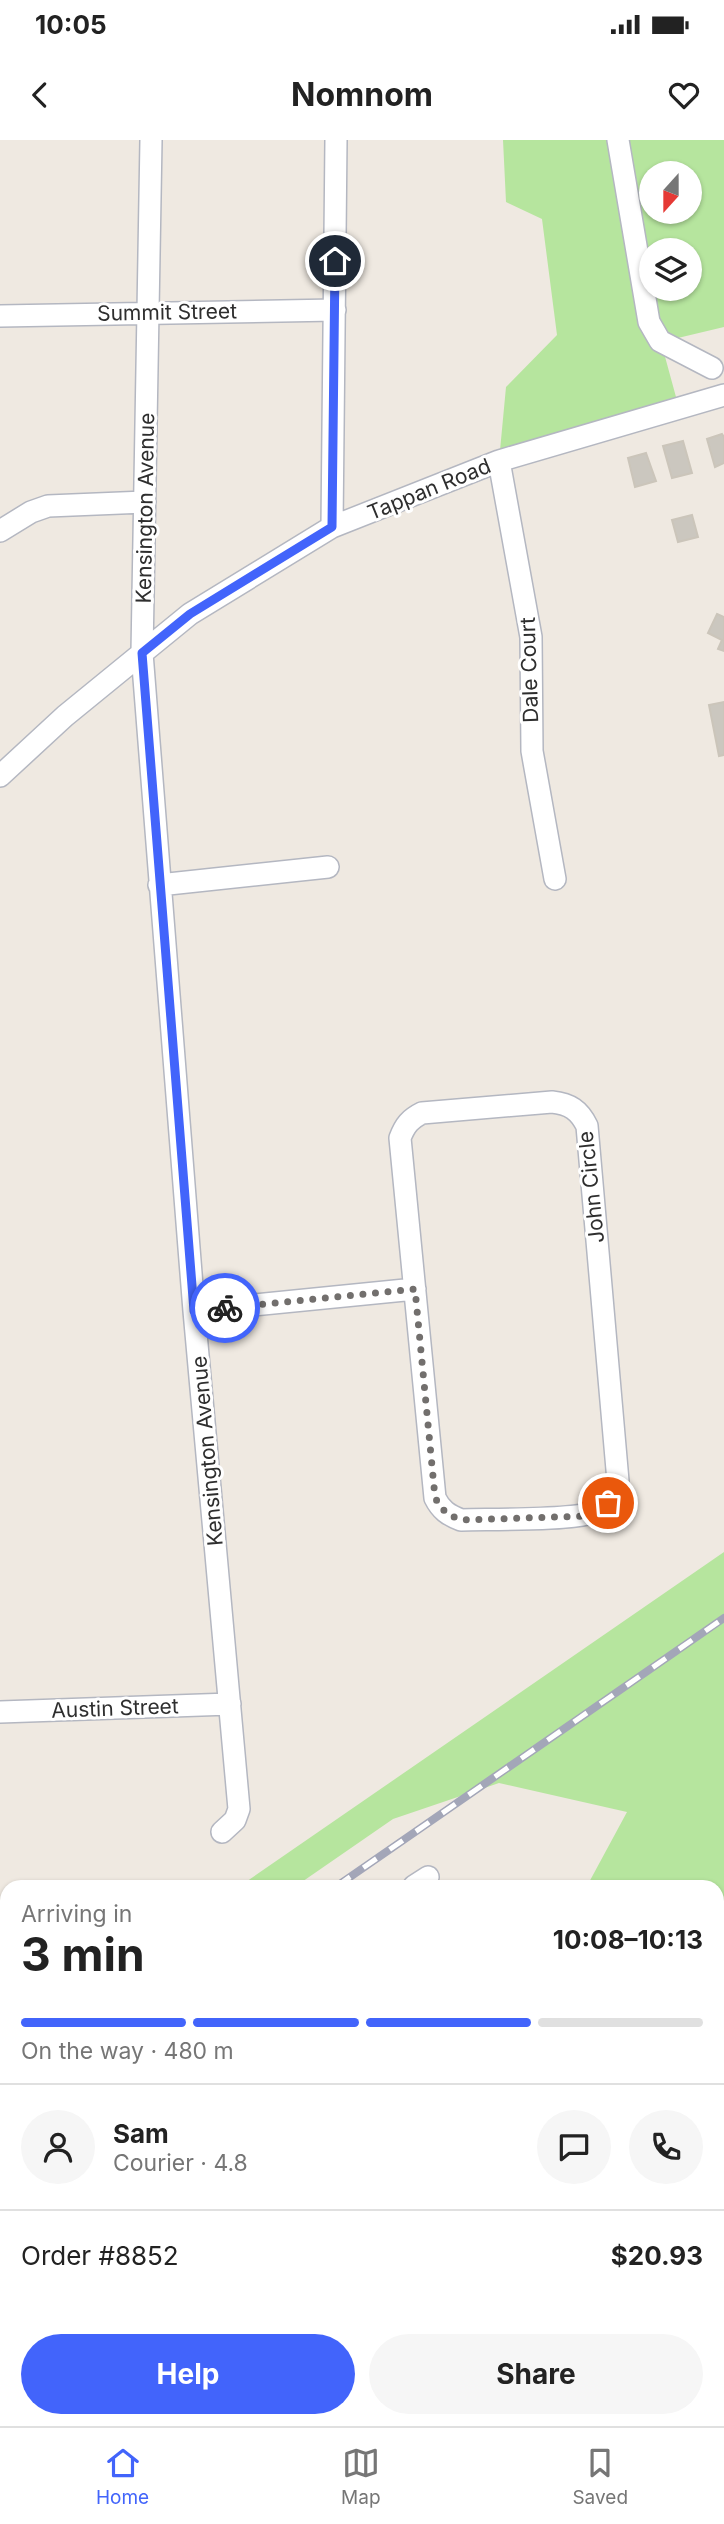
<!DOCTYPE html>
<html lang="en">
<head>
<meta charset="utf-8">
<style>
  body { margin:0; font-family:Inter,sans-serif; background:#f6f6f6; color:#222; height:100vh; display:flex; flex-direction:column; font-size:26px; white-space:nowrap }
  * { box-sizing:border-box; margin:0 }
  p { font-size:23px; color:#767676 }
  .icon { flex:none; width:38px; height:38px; fill:none; stroke:currentColor; stroke-width:2; stroke-linecap:round; stroke-linejoin:round }
  .map { position:relative; flex:1; overflow:hidden }
  .panel { position:absolute; left:0px; top:1740px; width:724px; height:548px; display:flex; flex-direction:column; background:#fff; border-radius:21px 21px 0 0; box-shadow:0 2px 5px #0004 }
  .panel>* { flex:none }
  .needle { width:46px; rotate:201deg }
  .buttons { position:absolute; left:639px; top:21px; display:grid; gap:14px }
  .buttons a { display:grid; place-items:center; width:63px; height:63px; border-radius:50%; background:#fff; box-shadow:0 2px 5px #0004; font-size:35px }
  .pin { position:absolute; display:grid; place-items:center; width:60px; height:60px; color:#fff; margin:-30px; border:4px solid #fff; border-radius:50%; box-shadow:0 2px 7px #0007 }
  .courier { position:absolute; display:grid; place-items:center; width:70px; height:70px; margin:-35px; border:5px solid #4264fb; border-radius:50%; background:#fff; color:#222; box-shadow:0 2px 9px #0007 }
  .headline em { font-style:normal; font-weight:700 }
  .headline div { display:flex; flex-direction:column-reverse }
  .headline { display:flex; align-items:center; justify-content:space-between; height:119px; padding:0 21px }
  h1 { font-size:46px; font-weight:700; line-height:52px }
  .bar { display:grid; grid-template-columns:repeat(4,1fr); gap:10px 7px; align-content:center; height:84px; padding:0 21px }
  .bar i { height:9px; border-radius:5px; background:#e0e0e0 }
  .bar .on { background:#4264fb }
  .bar p { grid-column:span 4 }
  .line { display:flex; align-items:center; gap:18px; padding:0 21px; border-top:2px solid #e0e0e0 }
  .line div { flex:1 }
  .round { display:grid; place-items:center; flex:none; width:74px; height:74px; border-radius:37px; background:#f6f6f6 }
  .button { display:flex; gap:14px; margin-top:auto; padding:14px 21px }
  .button a { flex:1; height:80px; border-radius:42px; background:#4264fb; color:#fff; font-size:28px; font-weight:700; line-height:80px; text-align:center }
  .button a+a { background:#f6f6f6; color:#222 }
  .status { display:flex; justify-content:space-between; align-items:center; height:49px; padding:0 35px; background:#fff; direction:ltr }
  .status svg { height:19px; fill:currentColor }
  header { display:flex; justify-content:space-between; align-items:center; height:91px; padding:0 21px; background:#fff; font-size:32px; font-weight:700 }
  .menu { display:flex; justify-content:space-around; align-items:center; height:98px; border-top:2px solid #e0e0e0; background:#fff; font-size:19px; color:#767676 }
  .menu a { display:grid; justify-items:center; gap:4px }
  .menu .on { color:#4264fb }
  .map>svg:first-child { display:block }
  .green { fill:#b6e59e; fill-rule:evenodd }
  .building { fill:#cbc7bf; stroke:#cbc5ba; stroke-width:2 }
  .lines { fill:none; stroke-linecap:round; stroke-linejoin:round }
  .minor-casing { stroke:#b4b7c1; stroke-width:24 }
  .minor { stroke:#fff; stroke-width:21 }
  .rail-casing { stroke:#a3a6b8; stroke-width:8 }
  .rail { stroke:#fff; stroke-width:5; stroke-dasharray:16; stroke-linecap:butt }
  .done { stroke:#726f6d; stroke-width:7; stroke-dasharray:0 12.6 }
  .route { stroke:#4264fb; stroke-width:9 }
  .labels { text-anchor:middle; dominant-baseline:central; stroke-width:6; stroke-linejoin:round; paint-order:stroke }
  .street-label { font-size:21px; fill:#2e2e2e; stroke:#fff }
</style>
</head>
<body>
<div class="status"><b>10:05</b><svg viewBox="0 0 49 12"><path d="M0 12V9h3v3zM5 12V6h3v6zM10 12V3h3v9zM15 12V0h3v12zM26 1h20v11H26zM47 4h2v5h-2z"/></svg></div>
<header><svg class="icon" aria-label="back" viewBox="0 0 24 24"><path d="M15 5l-7 7 7 7"/></svg>Nomnom<svg class="icon" aria-label="heart" viewBox="0 0 24 24"><path d="M12 20l-8-8c-3-5 5-10 8-4 3-6 11-1 8 4z"/></svg></header>
<div class="map">
<svg width="724" height="2286" viewBox="0 0 724 2286">
  <rect width="100%" height="100%" fill="#efe9e1"/>
  <path class="green" d="M503,0H724V187L661,202L679,268L499,321L506,247L557,195L542,79L506,62ZM651,33H690V72H651ZM651,110H690V149H651Z
    M724,1412V2286H295L299,2280H718V1746H587L627,1672L499,1643L393,1679L296,1746H240Z"/>
  <path class="building" d="M722,294L724,297V323L715,327L707,299Z
    M683,301L692,333L672,338L663,306Z
    M646,313L656,341L635,347L628,318Z
    M692,375L698,397L678,402L672,380Z
    M717,474L724,477V511L718,509L722,500L708,493Z
    M724,562V615L719,616L709,565Z"/>
  <g class="lines">
    <defs>
      <path id="minor" d="M151,0L142,513L194,1171L239,1669L235,1680L222,1692
        M618,0L649,182L660,201L712,228
        M0,176L335,170
        M499,321L531,497L532,611L555,739
        M332,387L336,0
        M0,391L31,372L48,366L145,362
        M0,636L65,576L190,474L332,387L499,321L724,255
        M159,745L328,727
        M552,962C570,964 579,970 587,986L618,1341C615,1354 610,1365 597,1371C579,1381 487,1379 461,1380C448,1375 441,1370 435,1358L400,998C405,985 410,979 422,973Z
        M194,1171L415,1149
        M0,1572L230,1564
        M414,1746L428,1737
        M0,1915L7,1910
        M35,2286V2280
        M168,2286V2280
        M283,2286L287,2280"/>
    </defs>
    <use href="#minor" class="minor-casing"/>
    <use href="#minor" class="minor"/>
    <defs>
      <path id="rail" d="M337,1746L724,1478
        M0,1980L7,1975"/>
    </defs>
    <use href="#rail" class="rail-casing"/>
    <use href="#rail" class="rail"/>
  </g>
  <g class="lines">
    <path class="done" d="M225,1168L415,1149L435,1357C441,1370 448,1375 461,1380L588,1376L608,1363"/>
    <path class="route" d="M225,1168L194,1171L142,513L190,474L332,387L335,121"/>
  </g>
  <g class="labels">
    <g class="street-label">
      <text transform="translate(167 172) rotate(-1)">Summit Street</text>
      <text transform="translate(429 349) rotate(-22)">Tappan Road</text>
      <text transform="translate(145 368) rotate(-89)">Kensington Avenue</text>
      <text transform="translate(529 530) rotate(-92)">Dale Court</text>
      <text transform="translate(591 1047) rotate(-96)">John Circle</text>
      <text transform="translate(207 1311) rotate(-95)">Kensington Avenue</text>
      <text transform="translate(115 1568) rotate(-2)">Austin Street</text>
    </g>
  </g>
</svg>
<div class="buttons">
<a><svg class="needle" viewBox="-14 -14 28 28"><path d="M0-13l5 13h-10z" fill="#e53935"/><path d="M0 13l5-13h-10z" fill="#767676"/></svg></a>
<a><svg class="icon" aria-label="layers" viewBox="0 0 24 24"><path d="M12 4l9 5-9 5-9-5zM3 14l9 5 9-5"/></svg></a>
</div>
<div class="pin" style="left:608px;top:1363px;background:#ea580c"><svg class="icon" aria-label="bag" viewBox="0 0 24 24"><path d="M5 8h14l-1 12H6zM9 8a3 3 0 0 1 6 0"/></svg></div>
<div class="pin" style="left:335px;top:121px;background:#1f2937"><svg class="icon" aria-label="home" viewBox="0 0 24 24"><path d="M3 11l9-7 9 7M6 9v11h12V9"/></svg></div>
<div class="courier" style="left:225px;top:1168px"><svg class="icon" aria-label="bike" viewBox="0 0 24 24"><circle cx="6" cy="16" r="4"/><circle cx="18" cy="16" r="4"/><path d="M6 16l4-8h5l3 8M10 8l3 8H6M13 5h3"/></svg></div>
<section class="panel">
<div class="headline"><div><h1>3 min</h1><p>Arriving in</p></div><em>10:08–10:13</em></div>
<div class="bar"><i class="on"></i><i class="on"></i><i class="on"></i><i></i><p>On the way · 480 m</p></div>
<div class="line" style="height:126px"><a class="round"><svg class="icon" aria-label="person" viewBox="0 0 24 24"><circle cx="12" cy="8" r="4"/><path d="M4 21q1-7 8-7t8 7"/></svg></a><div><b>Sam</b><p>Courier · 4.8</p></div><a class="round"><svg class="icon" aria-label="chat" viewBox="0 0 24 24"><path d="M4 5h16v11H9l-5 4z"/></svg></a><a class="round"><svg class="icon" aria-label="phone" viewBox="0 0 24 24"><path d="M5 4h4l2 5-3 2q2 4 5 5l2-3 5 2v4C11 20 4 13 5 4z"/></svg></a></div>
<div class="line" style="height:91px"><div>Order #8852</div><b>$20.93</b></div>
<div class="button"><a>Help</a><a>Share</a></div>
</section>
</div>
<nav class="menu">
<a class="on"><svg class="icon" aria-label="home" viewBox="0 0 24 24"><path d="M3 11l9-7 9 7M6 9v11h12V9"/></svg>Home</a>
<a><svg class="icon" aria-label="map" viewBox="0 0 24 24"><path d="M3 6l6-2 6 2 6-2v14l-6 2-6-2-6 2zM9 4v14M15 6v14"/></svg>Map</a>
<a><svg class="icon" aria-label="saved" viewBox="0 0 24 24"><path d="M7 4h10v16l-5-4-5 4z"/></svg>Saved</a>
</nav>
</body>
</html>
